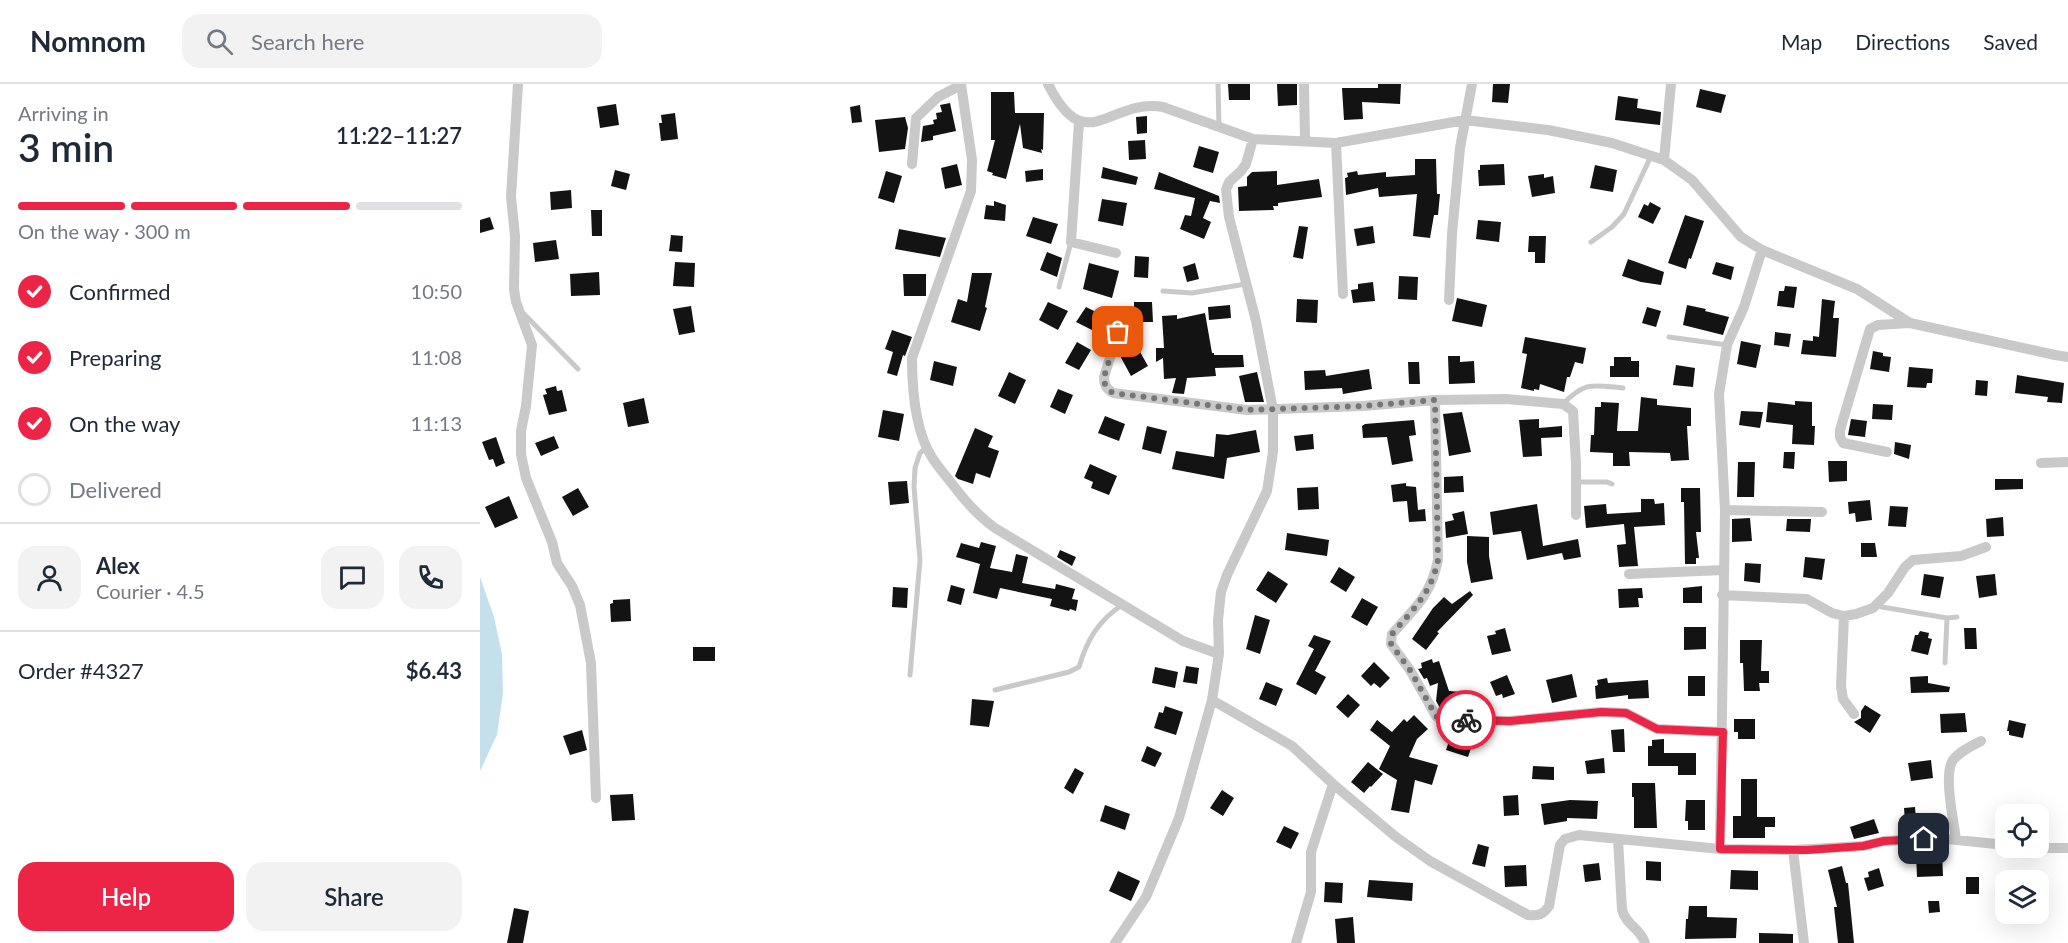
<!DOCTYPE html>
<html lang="en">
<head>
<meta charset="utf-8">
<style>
  body { margin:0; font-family:Lato,sans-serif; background:#f2f2f3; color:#1f2937; height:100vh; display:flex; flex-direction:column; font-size:22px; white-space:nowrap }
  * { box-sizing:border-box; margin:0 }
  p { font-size:20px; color:#747a83 }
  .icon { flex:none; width:33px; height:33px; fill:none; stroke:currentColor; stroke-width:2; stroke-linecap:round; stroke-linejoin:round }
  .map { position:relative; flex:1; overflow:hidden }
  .panel { display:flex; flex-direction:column; background:#fff; width:480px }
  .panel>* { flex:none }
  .buttons { position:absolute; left:1515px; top:720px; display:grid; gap:12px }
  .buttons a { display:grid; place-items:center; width:54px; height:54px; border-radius:12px; background:#fff; box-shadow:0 6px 24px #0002; font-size:30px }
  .pin { position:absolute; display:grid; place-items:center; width:51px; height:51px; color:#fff; margin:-26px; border-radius:12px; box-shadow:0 3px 9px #0006 }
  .courier { position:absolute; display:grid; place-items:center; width:60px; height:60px; margin:-30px; border:4px solid #ec2546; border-radius:50%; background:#fff; color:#222; box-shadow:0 2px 8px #0007 }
  .head em { font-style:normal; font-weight:600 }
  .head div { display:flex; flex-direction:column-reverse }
  .head { display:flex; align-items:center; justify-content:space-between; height:102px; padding:0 18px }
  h1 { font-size:39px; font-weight:600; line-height:45px }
  .bar { display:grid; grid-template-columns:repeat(4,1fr); gap:9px 6px; align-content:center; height:72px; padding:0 18px }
  .bar i { height:8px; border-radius:4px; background:#e0e1e3 }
  .bar .active { background:#ec2546 }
  .bar p { grid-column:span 4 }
  .line { display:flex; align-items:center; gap:15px; padding:0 18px; border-top:2px solid #e0e1e3 }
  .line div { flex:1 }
  .round { display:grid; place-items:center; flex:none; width:63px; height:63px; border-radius:18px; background:#f2f2f3 }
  ol { padding:0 18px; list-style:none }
  li { display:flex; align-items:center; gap:18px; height:66px }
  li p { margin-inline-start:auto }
  li .icon { padding:6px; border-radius:50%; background:#ec2546; color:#fff; stroke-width:4 }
  li:last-child { color:#747a83 }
  li i { width:33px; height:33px; border:3px solid #e0e1e3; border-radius:50% }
  .button { display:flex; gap:12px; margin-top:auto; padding:12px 18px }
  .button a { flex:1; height:69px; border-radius:18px; background:#ec2546; color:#fff; font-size:24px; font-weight:600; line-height:69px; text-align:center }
  .button a+a { background:#f2f2f3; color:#1f2937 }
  header { display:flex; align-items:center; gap:36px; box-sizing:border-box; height:84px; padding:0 30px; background:#fff; border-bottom:2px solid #e0e1e3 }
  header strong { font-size:28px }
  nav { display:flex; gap:33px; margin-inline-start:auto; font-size:21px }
  .search { width:420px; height:54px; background:#f2f2f3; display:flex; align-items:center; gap:15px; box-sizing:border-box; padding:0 21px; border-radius:18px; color:#747a83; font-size:22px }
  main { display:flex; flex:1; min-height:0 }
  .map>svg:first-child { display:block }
  .water { fill:#c4e0ec }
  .building { fill:#131313 }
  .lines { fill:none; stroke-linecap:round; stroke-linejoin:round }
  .service { stroke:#c9c9c9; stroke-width:5 }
  .minor { stroke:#c9c9c9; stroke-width:10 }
  .done { stroke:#767676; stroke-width:6; stroke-dasharray:0 10.8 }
  .route { stroke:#ec2546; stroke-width:8 }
</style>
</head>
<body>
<header>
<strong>Nomnom</strong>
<div class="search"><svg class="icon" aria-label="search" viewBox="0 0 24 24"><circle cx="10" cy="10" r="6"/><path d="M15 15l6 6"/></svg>Search here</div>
<nav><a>Map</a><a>Directions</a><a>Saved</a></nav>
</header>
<main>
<section class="panel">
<div class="head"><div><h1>3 min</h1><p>Arriving in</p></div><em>11:22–11:27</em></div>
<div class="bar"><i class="active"></i><i class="active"></i><i class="active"></i><i></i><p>On the way · 300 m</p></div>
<ol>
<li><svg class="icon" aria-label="check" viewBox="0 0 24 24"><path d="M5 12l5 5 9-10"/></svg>Confirmed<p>10:50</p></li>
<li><svg class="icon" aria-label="check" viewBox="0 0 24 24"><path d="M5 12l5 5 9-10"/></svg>Preparing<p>11:08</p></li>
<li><svg class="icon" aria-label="check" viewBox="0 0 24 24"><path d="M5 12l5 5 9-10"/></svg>On the way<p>11:13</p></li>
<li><i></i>Delivered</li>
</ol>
<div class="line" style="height:108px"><a class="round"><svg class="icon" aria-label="person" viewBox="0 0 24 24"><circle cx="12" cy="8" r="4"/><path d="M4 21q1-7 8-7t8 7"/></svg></a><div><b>Alex</b><p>Courier · 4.5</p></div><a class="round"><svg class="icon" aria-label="chat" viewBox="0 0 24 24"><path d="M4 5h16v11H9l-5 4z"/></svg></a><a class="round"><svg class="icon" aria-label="phone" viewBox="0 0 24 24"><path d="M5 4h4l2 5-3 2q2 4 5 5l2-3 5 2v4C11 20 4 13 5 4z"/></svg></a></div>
<div class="line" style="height:78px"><div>Order #4327</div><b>$6.43</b></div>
<div class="button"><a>Help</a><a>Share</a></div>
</section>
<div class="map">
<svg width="1588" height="859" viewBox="0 0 1588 859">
  <rect width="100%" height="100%" fill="#fff"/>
  <path class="water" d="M0,493L14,533L22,570L23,609L17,651L0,687Z"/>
  <path class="building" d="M748,0H770V16H749Z
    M797,0H817V21L798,22Z
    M898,0H921L920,20L882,18L883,35L864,36L862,4H898Z
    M1013,0H1030L1028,19L1012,18Z
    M1220,5L1246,11L1241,29L1216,23Z
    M511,8H534L535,29H564L563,66L561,65L562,69L543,64L540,40L526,95L512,91L513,89L507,87L515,56H511Z
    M1138,12L1158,15L1157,24L1181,28L1180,41L1135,36Z
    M470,19L476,47L453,52V56L441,58L443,42L454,40L453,36L457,35L456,29L462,28L460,21Z
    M136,20L139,41L120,44L117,23Z
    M380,21L382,38L372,39L370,23Z
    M195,29L198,55L181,57L179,39H182L181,31Z
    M667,32V49L657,50L656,33Z
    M425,33L428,44L425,65L399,68L395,36Z
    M665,56L666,75L649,76L648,57Z
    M719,62L739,68L733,89L713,83Z
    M935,75H956L957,110H960L958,131H954L950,154L933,152L937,110L899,113L898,104L866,111L865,94L868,93L867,89L877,87L878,91L906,88V93L935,91Z
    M477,80L482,101L465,105L461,84Z
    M1024,80L1025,101L999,102L998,86H1000V81Z
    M1115,81L1137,86L1133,108L1110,104Z
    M623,83L658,93L656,101L621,94Z
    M563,85V96L546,98L545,87Z
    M135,86L150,90L146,106L131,102Z
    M406,87L422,92L414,119L398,114Z
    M797,87V101L839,95L842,113L798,119V122H793L794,126L759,127L758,103L767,102V93L772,88Z
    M679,88L739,112L740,119L730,117L723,134L731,138L724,155L700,145L705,131L711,132L715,114L674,105Z
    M1064,90V94L1073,92L1075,109L1052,113L1048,92Z
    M91,106L92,124L71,126L70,108Z
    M622,115L647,119L643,142L618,137Z
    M514,117L526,121L525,137L504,135L506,121L514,122Z
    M1170,118L1181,124L1173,140L1158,133L1164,120L1168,122Z
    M111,126H122V152H112Z
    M1205,131L1224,137L1211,175L1209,174L1206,185L1188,179Z
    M10,133L14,145L0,149V136Z
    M553,133L578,140L571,160L546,152Z
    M998,136L1021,138L1019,158L996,155Z
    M819,142L828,143L823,175L813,173Z
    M893,142L895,159L877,162L874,145Z
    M419,145L466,154L460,173L415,165Z
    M191,151L203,152L202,168L189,167Z
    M1049,152H1066L1065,179H1055V168H1048Z
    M76,156L79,175L55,178L53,159Z
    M567,168L582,174L577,193L560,186Z
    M655,172L669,173L668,194L654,193Z
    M1148,175L1184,188L1181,201L1161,198L1142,192Z
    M195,178L215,179L214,203L193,202Z
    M1236,178L1254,183L1251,196L1232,190Z
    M609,179L639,187L632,214L603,205Z
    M715,179L719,195L707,198L703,183Z
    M119,188L120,211L91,212L90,190Z
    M492,189H512L505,223L507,224L500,247L471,238L478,215L487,218Z
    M423,190H446V212H424Z
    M919,192L938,193L937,216L918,215Z
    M893,198L895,217L873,219L871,206L878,205V200Z
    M1305,202L1317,203L1314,224L1297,222L1299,207H1304Z
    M977,214L1007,221L1002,243L972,237Z
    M817,215L838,216L837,239L816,238Z
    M1342,215L1355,217L1353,234H1359L1356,273L1321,270L1323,256L1333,257V252L1339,253Z
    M568,218L588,227L578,246L559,236Z
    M654,218H672L673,238H654Z
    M750,221L751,234L729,236L728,223Z
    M1207,221L1226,225L1225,227L1249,233L1243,251L1203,241Z
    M211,222L215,248L199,251L193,225Z
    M606,223L620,230L612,246L596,238Z
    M1167,223L1181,227L1176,243L1162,239Z
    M725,229L732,269H734V271H763L764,283L735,284L736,292L707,294L704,310L692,309L696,294L684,295L683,274L676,278V264H684L682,232L697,231V235Z
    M412,246L432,253L425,272L423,271L417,292L407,289L413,268L405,265Z
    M1295,248L1311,250L1309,263L1294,261Z
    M1045,253L1106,264L1103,280L1095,278L1090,293H1087L1084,308L1060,300L1059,306L1054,305V307L1041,304L1047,270L1042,269Z
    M1261,257L1281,261L1276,284L1257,280Z
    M597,258L611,266L599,286L585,279Z
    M649,265L651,270L659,266L668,282L651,292L639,270Z
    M1393,267L1403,269V272L1411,273L1409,288L1390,285Z
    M968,272H980V278L994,277L995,299L969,300Z
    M1134,273H1151V277H1159V293H1130V282H1134Z
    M454,277L477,283L473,302L450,296Z
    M928,278H939L940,300H929Z
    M1196,281L1215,284L1213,303L1193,301Z
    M1429,283L1453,285L1452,299H1447L1446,304L1427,303Z
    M889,285L892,305L863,310L862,304L825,306L824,287L845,286L846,292Z
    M529,288L546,296L535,320L518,312Z
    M777,288L784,318H765L759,292Z
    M1537,291L1584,299L1582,319L1567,318L1568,313L1535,309Z
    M1496,296L1508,297L1507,312L1495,311Z
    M76,302L77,307L82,306L87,327L69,331L63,311L67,310L65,305Z
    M578,305L593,311L585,330L570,323Z
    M1161,313L1177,315V321L1211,324V342H1207L1209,376L1191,377L1190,369L1149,368L1150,382H1133V369L1110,368L1111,351H1114L1115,323H1121V318L1139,319L1137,347H1158Z
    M164,314L169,339L148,343L143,319Z
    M1315,317L1332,318V342H1335L1334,361L1312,360L1313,341L1286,338L1288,318L1315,321Z
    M1393,320L1413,321L1412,336L1392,335Z
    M403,326L424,330L419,357L398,353Z
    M1261,327L1283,328L1280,344L1259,341Z
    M982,328L991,368L969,372L963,330Z
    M625,332L645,340L639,357L618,349Z
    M1059,335V344L1082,342V353L1061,354L1062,372L1043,373L1039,336Z
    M1371,335L1387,337L1385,353L1368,351Z
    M934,336L936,351L929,352L933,377L912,381L907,353L883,354L882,342L885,340Z
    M667,342L687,347L681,370L662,365Z
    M495,344L513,352L508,363L519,367L510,394L496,389L493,400L478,395L475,392Z
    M776,346L780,368L747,374L744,395L692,385L696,367L734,373L736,350L748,351Z
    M833,350L834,365L816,367L814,352Z
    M74,352L79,364L61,372L55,359Z
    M16,353L25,379L16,383L13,375L9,376L2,358Z
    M1415,358L1431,361L1429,375L1414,370Z
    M1304,368H1315L1314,385L1303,384Z
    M1348,377H1367V397L1349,398Z
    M1258,378H1275L1274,413H1257Z
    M610,380L637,392L629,411L611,404L613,398L604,394Z
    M983,392L984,408L964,409V393Z
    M1515,395H1543V405L1515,406Z
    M427,397L429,419L410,421L408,398Z
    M926,399V402L936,403L938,426L945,425L946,437L929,438L927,417L913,418L911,401Z
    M838,403L839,425L818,426L817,404Z
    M98,404L109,423L93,432L82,413Z
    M1201,404H1220L1221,448H1216L1219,474H1216V480H1205L1204,418H1201Z
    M29,412L38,434L15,444L5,423Z
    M1161,415H1174L1175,420L1184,419L1185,441L1154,443L1158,482L1139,483L1137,461L1146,460L1144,440L1106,444L1104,422L1126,420L1127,430L1161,428Z
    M1390,416L1392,436L1376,438L1375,429L1369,430L1368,418Z
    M1057,420L1063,462L1098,455L1101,473L1084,476L1082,469L1047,476L1041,447L1013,451L1010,428Z
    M1410,422L1428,423L1426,443L1408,442Z
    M984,427L988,450L966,454L965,438L974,436L972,430Z
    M1523,433L1524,452L1507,453L1506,435Z
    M1270,434L1272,457L1252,458V435Z
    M1307,435H1331L1330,448L1306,447Z
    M807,449L849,456L847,472L805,466Z
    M987,452L1009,453V472L1013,495L991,499L987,478Z
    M501,458L516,462L510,484L532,488L536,470L548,473L542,499L575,505L576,500L595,505L592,515L598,516L596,527L590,525L589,527L570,522L572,515L520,504L517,515L493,509L500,480L476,473L481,459L499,464Z
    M1381,459H1395L1397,473H1381Z
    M580,466L596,473L592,482L577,473Z
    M1325,473L1345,475L1342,496L1323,493Z
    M1265,479L1281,480L1280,499L1264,497Z
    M859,483L875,493L866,508L850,498Z
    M788,487L808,500L796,519L776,506Z
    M1444,490L1464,493L1460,514L1441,511Z
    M1515,490L1517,511L1499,514L1496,492Z
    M471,501L485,505L481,521L467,517Z
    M1222,502V519H1203V504Z
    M413,503L428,504L427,524L412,523Z
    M1162,504L1163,514H1158L1159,523L1139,524L1138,505Z
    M990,507L993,511L957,548L959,549L946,566L932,555L953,524L964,513L972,520Z
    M882,514L898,523L887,542L871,533Z
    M150,515L151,537L131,538L130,520L133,519V516Z
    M775,531L790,536L780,570L766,565Z
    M1204,543H1226V565L1204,566Z
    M1025,544L1031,567L1012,571L1007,552L1016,550L1015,547Z
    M1484,544H1496L1497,565H1485Z
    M1440,547L1449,549L1448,554L1452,555L1448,571L1431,567L1435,551H1438Z
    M834,551L851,557L835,587L846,593L836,611L816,600L834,565L828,562Z
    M1260,556H1282L1281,587H1289V599H1279L1280,607H1264L1263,579H1260Z
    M213,563H235V577H213Z
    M952,575L953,579L959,577L969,607L982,608L966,625L960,624L956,617L958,599L950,602L947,594L944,595L938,585L942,584L941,579Z
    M894,578L910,594L900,604L894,599L891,602L881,592Z
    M706,582L719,584L717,600L703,598Z
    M675,583L698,588L695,604L672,599Z
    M1092,590L1097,613L1072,619L1066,596Z
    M1027,591L1035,610L1023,614L1022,610L1016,612L1010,598Z
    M1208,592H1225V612H1208Z
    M1448,592V599L1470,603L1469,608L1431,609L1430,593Z
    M1127,594L1128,599L1168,596L1169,614L1148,615V611L1116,615L1115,602L1118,601L1117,596Z
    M786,598L803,605L796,622L779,615Z
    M868,610L880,621L868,634L856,623Z
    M492,615L514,617L509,643L490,641Z
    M1385,621L1401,631L1390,649L1374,638L1381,634V627Z
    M685,622L703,628L696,651L674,644L679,628L683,629Z
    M1485,629L1487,648L1461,649L1460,630Z
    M934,631L948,645L937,655L929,673L958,681L952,701L935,696L929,729L911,726L917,696L899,685L910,662L890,646L897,636L912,648L924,635L927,638Z
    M1254,635H1275V655H1258V648H1254Z
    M1529,636L1546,640L1543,654L1529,651V647H1527Z
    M1144,645L1145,668H1133L1131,646Z
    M102,646L107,666L90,671L83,652Z
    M972,648L994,655L988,673L966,666Z
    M1184,655V669H1216V691H1198V682H1168V662H1172V656Z
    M667,662L682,669L675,683L661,677Z
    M1124,674L1125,689L1107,690L1105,677Z
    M1451,676L1453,694L1431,697L1428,679Z
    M888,678L903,690L891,703L890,702L884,709L871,698Z
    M1053,682L1074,683V696L1052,695Z
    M595,684L604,689L593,710L584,704Z
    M1261,695H1277V733H1295V743H1285V754H1253V732H1261Z
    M1152,699H1175L1177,744H1154V713H1152Z
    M742,706L754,714L743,732L730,724Z
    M153,710L155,736L132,737L130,711Z
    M1038,711L1039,731L1024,732L1023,712Z
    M1090,716L1118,717L1117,735L1087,734V737L1064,741L1061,720Z
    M1206,716H1225V746H1208V737H1205Z
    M625,721L650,730L645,746L620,737Z
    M1435,723L1436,736L1425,737L1424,724Z
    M1394,735L1399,749L1374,755L1370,743Z
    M804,742L819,749L811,765L796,758Z
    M998,760L1009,763L1005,783L992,780Z
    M1462,769L1463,792L1437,793L1436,770Z
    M1166,777L1181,778V797L1166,796Z
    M1119,779L1121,796L1105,798L1103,781Z
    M1046,781L1047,802L1025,803L1024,782Z
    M1362,782L1366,799H1368L1374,859H1358L1354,823H1357L1348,786Z
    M1399,784L1404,802L1388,807L1384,794L1389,793L1388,788Z
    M1251,786L1278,787V806L1250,805Z
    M1540,786L1558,787V796H1540Z
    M638,787L660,797L651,817L629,807Z
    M1486,793H1499V810H1486Z
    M889,796L933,799L932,817L887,813Z
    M845,798L863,799L862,819L844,818Z
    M1448,817H1459L1460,828L1449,829Z
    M1209,822H1227V833L1257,834L1256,854L1205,855L1206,835H1208Z
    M34,824L49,827L43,859H27Z
    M873,833L875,859H857L855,835Z
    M1279,849L1313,850V859H1279Z"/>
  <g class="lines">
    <path class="service" d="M738,0L739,43
      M1111,158L1132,143L1144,130L1171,72
      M579,203L591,158
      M683,207L712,209L766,200
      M44,230L98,285
      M1189,253L1247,261
      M1083,320C1105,297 1113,301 1143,304
      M1096,398H1127L1132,400
      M1397,520L1402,523L1467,534L1477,533
      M1465,579L1467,534
      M430,591L440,476L434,403L435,384L440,369L446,364
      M515,606L589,588L599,583C607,556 618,537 642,521"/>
    <path class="minor" d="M38,0L31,113L35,152L34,205L36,218L52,261L46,322L41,347V370L46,394L72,458L77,479L92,502L100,521L111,579L116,714
      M481,0L492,76L491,107L432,274C432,306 435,348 453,375C459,384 466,392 473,401C485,417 498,432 515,444L703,557L739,570
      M568,0C606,76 629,14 683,23L773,55L856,59L985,36L1068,46L1132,59L1184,76L1212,96L1261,153L1282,166L1377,205L1430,239L1575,271L1588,273
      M824,0L825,56
      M599,38L591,158L636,169
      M856,59L863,210
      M1184,76L1191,0
      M432,80L436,34L458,13L481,1
      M969,216L972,150L980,64L992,0
      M638,248L624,293C624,301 626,304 633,309L767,326L883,322L955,316L1026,315L1083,320L1093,327L1096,380V431
      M955,316L958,476C951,511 935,524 912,550L911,560L930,586L956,632L961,636H966L1030,637L1121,628L1146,629L1177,645L1243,648
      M1407,368L1363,359L1360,353V346L1390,245L1398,241L1429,239
      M1561,379L1588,378
      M1245,426L1342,428
      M1149,490L1243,486
      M1242,511L1327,515L1352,529L1364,532L1376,530L1393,524L1408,509L1425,483L1433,476L1481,472L1506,463
      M1364,532L1361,602L1363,615L1374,630
      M732,616L812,662L853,700L916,753L950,777L1048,831C1058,832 1063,831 1069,822L1080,761L1085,755L1099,751L1240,765L1313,766L1383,762L1404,757L1422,756L1467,755L1526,761
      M1138,755L1142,826C1146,841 1161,845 1165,859
      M1476,756C1474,738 1463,690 1473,676C1480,667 1491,662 1501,657
      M1543,764H1588
      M1240,765L1245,426L1239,310L1247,261L1264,223L1282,166
      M1313,766L1324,859
      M635,859L666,813L699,734L732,616L739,570L738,536L741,508L747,491L787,407L793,368V326L776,237L749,133L746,106L749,98L761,87L766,80L773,55
      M816,859L831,808V768L853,700"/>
  </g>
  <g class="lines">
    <path class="done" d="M638,248L624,293C624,301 626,304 633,309L767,326L883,322L955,316L958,476C951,510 934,524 912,550L911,560L930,586L956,632L961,636H986"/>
    <path class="route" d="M986,636L1030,637L1121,628L1146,629L1177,645L1243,648L1240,765L1327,766L1383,762L1404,757L1444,755"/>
  </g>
</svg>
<div class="buttons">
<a><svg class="icon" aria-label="locate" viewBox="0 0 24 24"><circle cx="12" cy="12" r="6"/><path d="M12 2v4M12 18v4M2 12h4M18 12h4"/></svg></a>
<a><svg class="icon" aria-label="layers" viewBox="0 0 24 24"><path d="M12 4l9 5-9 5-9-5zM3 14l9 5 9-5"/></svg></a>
</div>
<div class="pin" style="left:638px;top:248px;background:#ea580c"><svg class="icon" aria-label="bag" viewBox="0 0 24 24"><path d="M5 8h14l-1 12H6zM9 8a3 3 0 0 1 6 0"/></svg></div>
<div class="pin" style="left:1444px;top:755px;background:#1f2937"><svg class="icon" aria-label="home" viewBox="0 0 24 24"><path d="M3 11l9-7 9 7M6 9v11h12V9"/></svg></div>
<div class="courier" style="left:986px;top:636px"><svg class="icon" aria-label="bike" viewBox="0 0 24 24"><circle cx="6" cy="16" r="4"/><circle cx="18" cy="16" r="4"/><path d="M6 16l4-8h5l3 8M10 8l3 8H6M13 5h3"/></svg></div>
</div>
</main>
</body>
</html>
